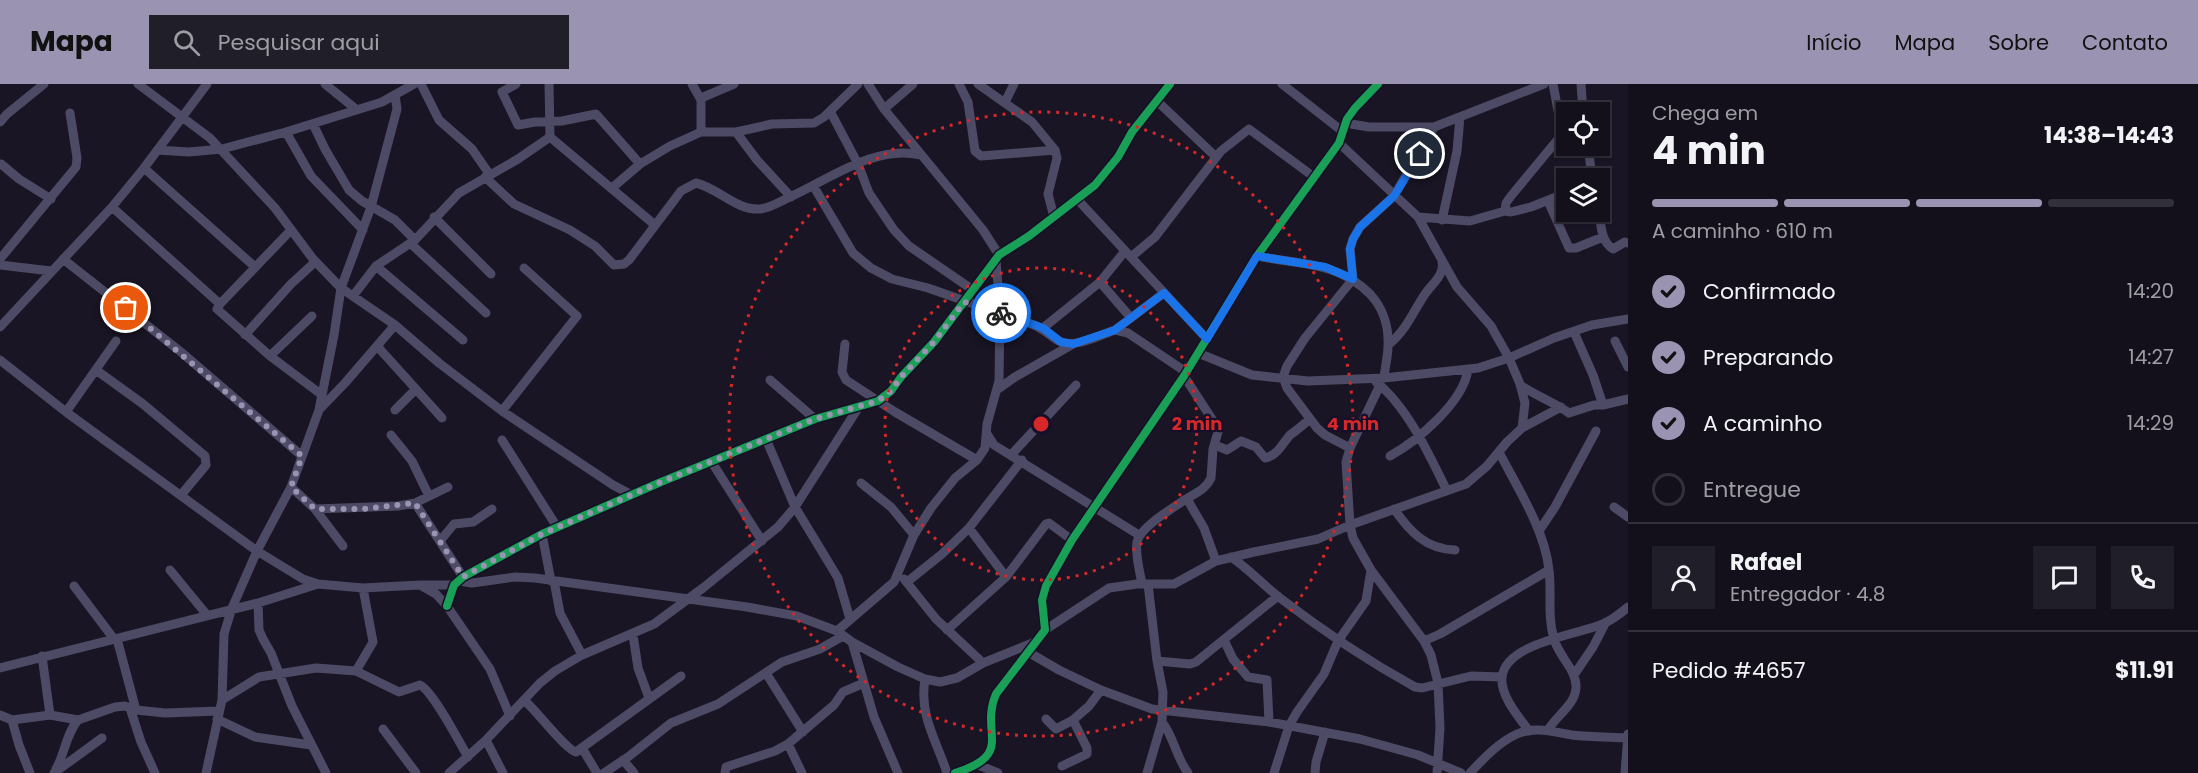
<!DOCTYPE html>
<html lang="pt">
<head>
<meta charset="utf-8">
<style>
  body { margin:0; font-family:Poppins,sans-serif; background:#201e28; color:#f1f3f6; height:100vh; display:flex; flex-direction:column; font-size:22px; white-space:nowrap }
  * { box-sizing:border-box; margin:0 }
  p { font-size:20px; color:#9d9da3 }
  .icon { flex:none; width:33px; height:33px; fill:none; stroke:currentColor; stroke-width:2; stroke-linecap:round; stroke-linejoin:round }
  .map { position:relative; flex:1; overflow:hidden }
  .panel { display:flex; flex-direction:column; background:#13101b; width:570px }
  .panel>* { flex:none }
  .fabs { position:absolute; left:1556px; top:18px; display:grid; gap:12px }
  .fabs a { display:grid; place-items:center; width:54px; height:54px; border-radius:0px; background:#13101b; box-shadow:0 2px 4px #0004,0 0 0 2px #32303a; font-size:30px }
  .pin { position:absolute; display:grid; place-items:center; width:51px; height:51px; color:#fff; margin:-26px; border:3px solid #fff; border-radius:50%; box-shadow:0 2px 6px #0007 }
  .courier { position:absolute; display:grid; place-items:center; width:60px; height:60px; margin:-30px; border:4px solid #1a73e8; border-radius:50%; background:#fff; color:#222; box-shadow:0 2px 8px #0007 }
  .head em { font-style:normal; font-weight:700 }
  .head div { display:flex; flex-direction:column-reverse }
  .head { display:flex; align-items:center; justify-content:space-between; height:102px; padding:0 24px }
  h1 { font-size:39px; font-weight:700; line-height:45px }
  .bar { display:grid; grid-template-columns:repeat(4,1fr); gap:9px 6px; align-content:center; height:72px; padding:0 24px }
  .bar i { height:8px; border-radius:4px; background:#32303a }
  .bar .selected { background:#9a94b2 }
  .bar p { grid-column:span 4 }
  .line { display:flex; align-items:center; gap:15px; padding:0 24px; border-top:2px solid #32303a }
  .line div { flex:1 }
  .round { display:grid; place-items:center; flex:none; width:63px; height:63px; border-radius:0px; background:#201e28 }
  ol { padding:0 24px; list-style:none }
  li { display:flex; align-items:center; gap:18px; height:66px }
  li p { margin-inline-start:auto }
  li .icon { padding:6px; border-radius:50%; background:#9a94b2; color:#111; stroke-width:4 }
  li:last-child { color:#9d9da3 }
  li i { width:33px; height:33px; border:3px solid #32303a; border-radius:50% }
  header { display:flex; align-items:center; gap:36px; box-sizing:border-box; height:84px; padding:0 30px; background:#9a94b2; color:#111 }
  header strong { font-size:28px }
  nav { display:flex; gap:33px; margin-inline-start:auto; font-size:21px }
  .search { width:420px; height:54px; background:#201e28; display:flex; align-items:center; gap:15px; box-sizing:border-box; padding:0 21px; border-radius:0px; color:#9d9da3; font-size:22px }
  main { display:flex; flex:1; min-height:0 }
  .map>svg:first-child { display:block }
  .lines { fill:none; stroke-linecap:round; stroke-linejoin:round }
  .minor { stroke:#4d4a65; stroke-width:9 }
  .cycleway-casing { stroke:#160f2a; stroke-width:11 }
  .cycleway { stroke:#1a9f57; stroke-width:8 }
  .done { stroke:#9a94b2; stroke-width:6; stroke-dasharray:0 10.8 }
  .route { stroke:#1a73e8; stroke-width:8 }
  .ring { fill:none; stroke:#d62828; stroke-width:3; stroke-dasharray:3 6 }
  .centre { fill:#d62828; stroke:#160f2a; stroke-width:3 }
  .ring-label { font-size:18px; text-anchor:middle; font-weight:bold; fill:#d62828; stroke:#160f2a; stroke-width:4.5; stroke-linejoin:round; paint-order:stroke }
</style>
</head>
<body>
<header>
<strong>Mapa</strong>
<div class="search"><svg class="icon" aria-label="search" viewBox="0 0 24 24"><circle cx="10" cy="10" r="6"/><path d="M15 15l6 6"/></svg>Pesquisar aqui</div>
<nav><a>Início</a><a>Mapa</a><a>Sobre</a><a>Contato</a></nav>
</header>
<main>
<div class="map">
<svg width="1628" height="689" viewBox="0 0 1628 689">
  <rect width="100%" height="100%" fill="#191524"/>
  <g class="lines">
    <path class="minor" d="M138,0L210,54L275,124L313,175L341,204L395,241L439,279L502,327L613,401L632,411
      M325,0L357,26
      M421,0L439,36L472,65L490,91
      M516,0L502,8L518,41L535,38L562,37L596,30L640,80
      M549,0L550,53
      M692,0L701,16V48
      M868,0L884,25L983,146L999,171
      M959,0L968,18L975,67L981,72L1055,66
      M978,0L1032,38L1055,66L1057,74L1048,110L1054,133
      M1282,0L1342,47
      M1581,0L1583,28
      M701,14L734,0
      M1157,17L1216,73
      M1005,18L1014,0
      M884,25L913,0
      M830,27L858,80L869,109L894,146L909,162L973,206
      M0,38L7,30L44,0
      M1345,39L1369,43H1434L1544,0
      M313,40L325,65L349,106L362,117L395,136L415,156
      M286,48L311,92L363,146
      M736,48L757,76L791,113
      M550,53L655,141
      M1339,59L1418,133L1457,203L1491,242L1509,274L1520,300L1525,319L1522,344
      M1588,62L1592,94
      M157,66L189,68L222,65L286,48L382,18L414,0
      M1,80L19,95L51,115
      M144,84L255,183
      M485,93L514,120L570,146L595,162L614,181L624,180L629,176L681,107L696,99C718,104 737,127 760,125C770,124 781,117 790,113C828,96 876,60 920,71
      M814,103L853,169L871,184L892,195L928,204L1034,241C1044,245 1050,252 1059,257C1075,265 1100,251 1115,246L1128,249L1186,288
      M612,104L640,80L670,62L701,48H736L772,40L814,39L824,33L858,0
      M1077,115L1207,255
      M1548,117L1569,164H1576L1603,153
      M112,123L220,220
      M1599,125C1601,139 1600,157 1613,165L1625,158L1628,159
      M1505,127L1506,119L1511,112L1559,54L1562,48L1553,0
      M434,133L491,190
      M1418,133L1470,137L1505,127L1511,128L1531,123L1566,109
      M1442,136L1457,67L1460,33
      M291,146L220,220L217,225L270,272L322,311
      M410,159L486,229
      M1257,172C1300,181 1337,177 1370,210C1383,224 1389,243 1388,262C1388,272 1385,283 1384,294
      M1131,173L1155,153L1221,67L1249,45L1314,93
      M0,175L76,83L77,74L70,29
      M63,175L181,268L302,372
      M0,181L51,187
      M376,182L463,256
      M1100,198L1131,234
      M353,212L376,182L415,156L459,109L518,75L550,53
      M0,243L112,123L144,84L207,0
      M1043,244L1100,198L1125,167
      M1115,246L1164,209
      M1574,248L1593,291L1603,321
      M245,251L291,200L315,178
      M1615,257L1628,283
      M845,260L842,288L846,296L895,328L977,376
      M1388,261C1406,247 1413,228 1425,210C1431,201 1445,191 1442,178
      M377,262L442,334
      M1198,269L1252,291L1308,297L1384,294L1478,284L1509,274L1554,254L1592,241L1628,235
      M270,272L312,232
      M0,276L66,328L257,467L303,495L318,500L363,504L420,501L436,510L447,522L490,585L510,632
      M96,286L143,320L205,372L206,381L181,411
      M770,296L815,335
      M1376,298C1407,322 1430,372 1447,407
      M1380,301L1350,364L1346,378L1350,441L1353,454L1371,486L1424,557L1431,571L1438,599L1440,644L1437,689
      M1520,301C1536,312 1554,318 1569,329L1594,321H1603L1628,315
      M998,305L1015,293L1073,260
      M319,326L345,299L395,241
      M395,326L416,305
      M502,327L577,232L524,184
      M66,328L116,257
      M987,350L994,361L1139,451
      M391,351L412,377L429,412
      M766,355L795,423L838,494L850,535
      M502,356L557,443
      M1215,361L1227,366L1241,357L1256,363L1265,374C1277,372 1282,360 1290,351C1297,346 1303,341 1310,335
      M1350,364L1325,351L1317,344L1287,304L1283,293L1287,282L1305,254L1353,195L1350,165L1353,155L1360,143L1394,112L1434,43
      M1499,368C1517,403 1545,446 1549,486C1552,509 1547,532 1554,555C1559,573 1577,586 1576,604C1575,621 1556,632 1548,646
      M1011,371L1076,301
      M1390,372C1417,357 1464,318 1468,285
      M711,377L762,457
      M861,399L891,423L914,451
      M291,403L315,425L343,462
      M1187,415L1204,444L1216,477
      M415,419L463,493
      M1614,423L1628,433
      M315,425L398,422L415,419L448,403
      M1394,425C1410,448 1426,465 1455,466
      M969,444L1006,493
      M1539,447L1555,423L1596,347
      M542,450L551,497
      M440,457L454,440L473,438L492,425
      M1231,473C1249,485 1263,501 1280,514C1323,547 1368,577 1415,603L1422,604L1471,592L1502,593
      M170,486L207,531
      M904,495L936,535L983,579
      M460,497L472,499L515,493L535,494L747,523L797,532L837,547L852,558L898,583L925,595L940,598L957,594L983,579L1035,558
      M554,497L560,529L582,571
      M907,498L942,470L969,444L1022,376
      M1142,500C1140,488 1135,471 1137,458C1140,443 1173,424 1186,415C1196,409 1206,405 1211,394L1213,365L1218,348L1217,343L1184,292
      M420,501H454
      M74,502L114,555
      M258,519L259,546L263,555L271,569L292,622L326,689
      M447,522L454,501L463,493L542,450L661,398L815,335L878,317L891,307L901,293L934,258L999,171L1029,152L1095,101L1118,73L1132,48L1170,0
      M947,546L1006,493L1046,440L1049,439L1072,456
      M1045,546L1109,504L1137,500H1174L1216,477L1254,468L1318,455L1350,441L1466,400L1487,382L1507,358L1522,344L1561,323
      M837,547L894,498L914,451L931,424L955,394L977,376L985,364L987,340L999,297L1000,228L996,176
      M633,551L638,584L649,614
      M117,555L136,626
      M1224,556L1233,575L1248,593L1267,596L1269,638
      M1424,557L1440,550L1549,486
      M852,558L874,633L898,689
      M1028,568L1059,586L1101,606L1152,625L1269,638L1360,655L1418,671L1461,689
      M42,572L50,631
      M1157,577L1190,580L1196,578L1278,512
      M0,584L258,519L318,500
      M356,587L373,558L363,504
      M766,589L803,648
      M1574,591L1593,563L1606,538
      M925,595C919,632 936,655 947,689
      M222,616L259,593L316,584L356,587L399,608L420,601C433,607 459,658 468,673
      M524,616C536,626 566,666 576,668L681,592
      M130,624L141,658L155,689
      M0,631L12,636L50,631L78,636L115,623L125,622L136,626L165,629L219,627
      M217,635L255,653L311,661
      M1046,635L1056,645L1073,636
      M12,636L19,661L30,689
      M1162,638C1174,653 1176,673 1188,689
      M383,645L416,689
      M1529,647C1519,633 1500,612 1502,593C1506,558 1579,551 1605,539C1613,535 1621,529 1628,523
      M486,656L503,689
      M788,660L802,689
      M582,664L597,689
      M623,676L634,689
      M976,680L998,689
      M1062,682L1087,670V664L1073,636L1089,622L1101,606
      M56,685C65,669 66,650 78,636
      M54,689L102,654
      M206,689L222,616L224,550L232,524L257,467L291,403L319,326L334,251L341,204L371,123L397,25L395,11
      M449,689L486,656L540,599L555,587L582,571L654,540L703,504L778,443L795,423L860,321
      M604,689L628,673L671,639L718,620L782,578L820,565L843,552
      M725,689L726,683L775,667L788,660L834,621L843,608L864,599
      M955,689C1016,670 979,649 996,610L1045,546L1042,516L1046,502L1072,456L1184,292L1257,172L1339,59L1347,35L1355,24L1378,0
      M1147,689L1162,638L1163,608L1157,577L1148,500
      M1274,689L1289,642L1297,628L1324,590L1338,557L1366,517L1371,486
      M1315,689L1316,678L1325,648
      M1470,689C1483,675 1499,658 1517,650C1535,642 1553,648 1572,651C1590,653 1609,653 1628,654
      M1625,689L1628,650"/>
    <defs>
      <path id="cycleway" d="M447,522L454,501L463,493L542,450L661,398L815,335L878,317L891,307L901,293L934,258L999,171L1029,152L1095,101L1118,73L1132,48L1170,0
        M955,689C1016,670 979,649 996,610L1045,546L1042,516L1046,502L1072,456L1184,292L1257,172L1339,59L1347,35L1355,24L1378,0"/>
    </defs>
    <use href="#cycleway" class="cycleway-casing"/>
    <use href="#cycleway" class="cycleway"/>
  </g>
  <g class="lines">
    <path class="done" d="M126,224L302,372L291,403L315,425H363L415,419L463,493L542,450L661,398L815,335L878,317L891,307L901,293L934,258L964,218L1001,229"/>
    <path class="route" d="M1001,229L1043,244L1061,258L1073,260L1115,246L1164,209L1207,255L1257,172L1325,183L1353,195L1350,165L1353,155L1360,143L1394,112L1420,70"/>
  </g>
  <g class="ring">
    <circle cx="1041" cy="340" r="156"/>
    <circle cx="1041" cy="340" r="312"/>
  </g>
  <circle cx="1041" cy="340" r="9" class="centre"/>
  <g class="ring-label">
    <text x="1197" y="346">2 min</text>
    <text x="1353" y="346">4 min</text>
  </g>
</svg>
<div class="fabs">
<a><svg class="icon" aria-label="locate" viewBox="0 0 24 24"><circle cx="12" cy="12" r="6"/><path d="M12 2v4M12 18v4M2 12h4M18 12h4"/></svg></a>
<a><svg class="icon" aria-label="layers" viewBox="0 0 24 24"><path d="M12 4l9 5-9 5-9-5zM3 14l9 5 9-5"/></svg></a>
</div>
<div class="pin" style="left:126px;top:224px;background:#ea580c"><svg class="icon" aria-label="bag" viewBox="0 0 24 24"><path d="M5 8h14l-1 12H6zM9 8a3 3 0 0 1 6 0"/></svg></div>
<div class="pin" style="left:1420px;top:70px;background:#1f2937"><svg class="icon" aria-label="home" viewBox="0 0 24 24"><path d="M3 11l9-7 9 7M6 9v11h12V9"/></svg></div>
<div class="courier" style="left:1001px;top:229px"><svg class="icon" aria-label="bike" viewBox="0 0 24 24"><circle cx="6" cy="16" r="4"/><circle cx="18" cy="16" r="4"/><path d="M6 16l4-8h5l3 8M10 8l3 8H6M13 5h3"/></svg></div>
</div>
<section class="panel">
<div class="head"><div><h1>4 min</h1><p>Chega em</p></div><em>14:38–14:43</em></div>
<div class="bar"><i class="selected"></i><i class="selected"></i><i class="selected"></i><i></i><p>A caminho · 610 m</p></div>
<ol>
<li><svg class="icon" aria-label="check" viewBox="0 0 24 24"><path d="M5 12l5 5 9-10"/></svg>Confirmado<p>14:20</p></li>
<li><svg class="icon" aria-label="check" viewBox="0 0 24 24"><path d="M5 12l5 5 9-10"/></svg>Preparando<p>14:27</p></li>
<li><svg class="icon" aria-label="check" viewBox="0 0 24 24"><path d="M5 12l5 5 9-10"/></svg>A caminho<p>14:29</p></li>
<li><i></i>Entregue</li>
</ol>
<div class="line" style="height:108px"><a class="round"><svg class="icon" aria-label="person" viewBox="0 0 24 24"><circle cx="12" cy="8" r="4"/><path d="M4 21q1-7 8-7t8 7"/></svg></a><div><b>Rafael</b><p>Entregador · 4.8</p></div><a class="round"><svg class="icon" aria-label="chat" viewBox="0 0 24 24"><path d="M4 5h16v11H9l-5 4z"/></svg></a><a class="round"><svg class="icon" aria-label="phone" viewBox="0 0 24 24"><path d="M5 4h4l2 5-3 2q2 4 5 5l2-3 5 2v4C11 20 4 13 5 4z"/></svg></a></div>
<div class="line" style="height:78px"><div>Pedido #4657</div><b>$11.91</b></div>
</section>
</main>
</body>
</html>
